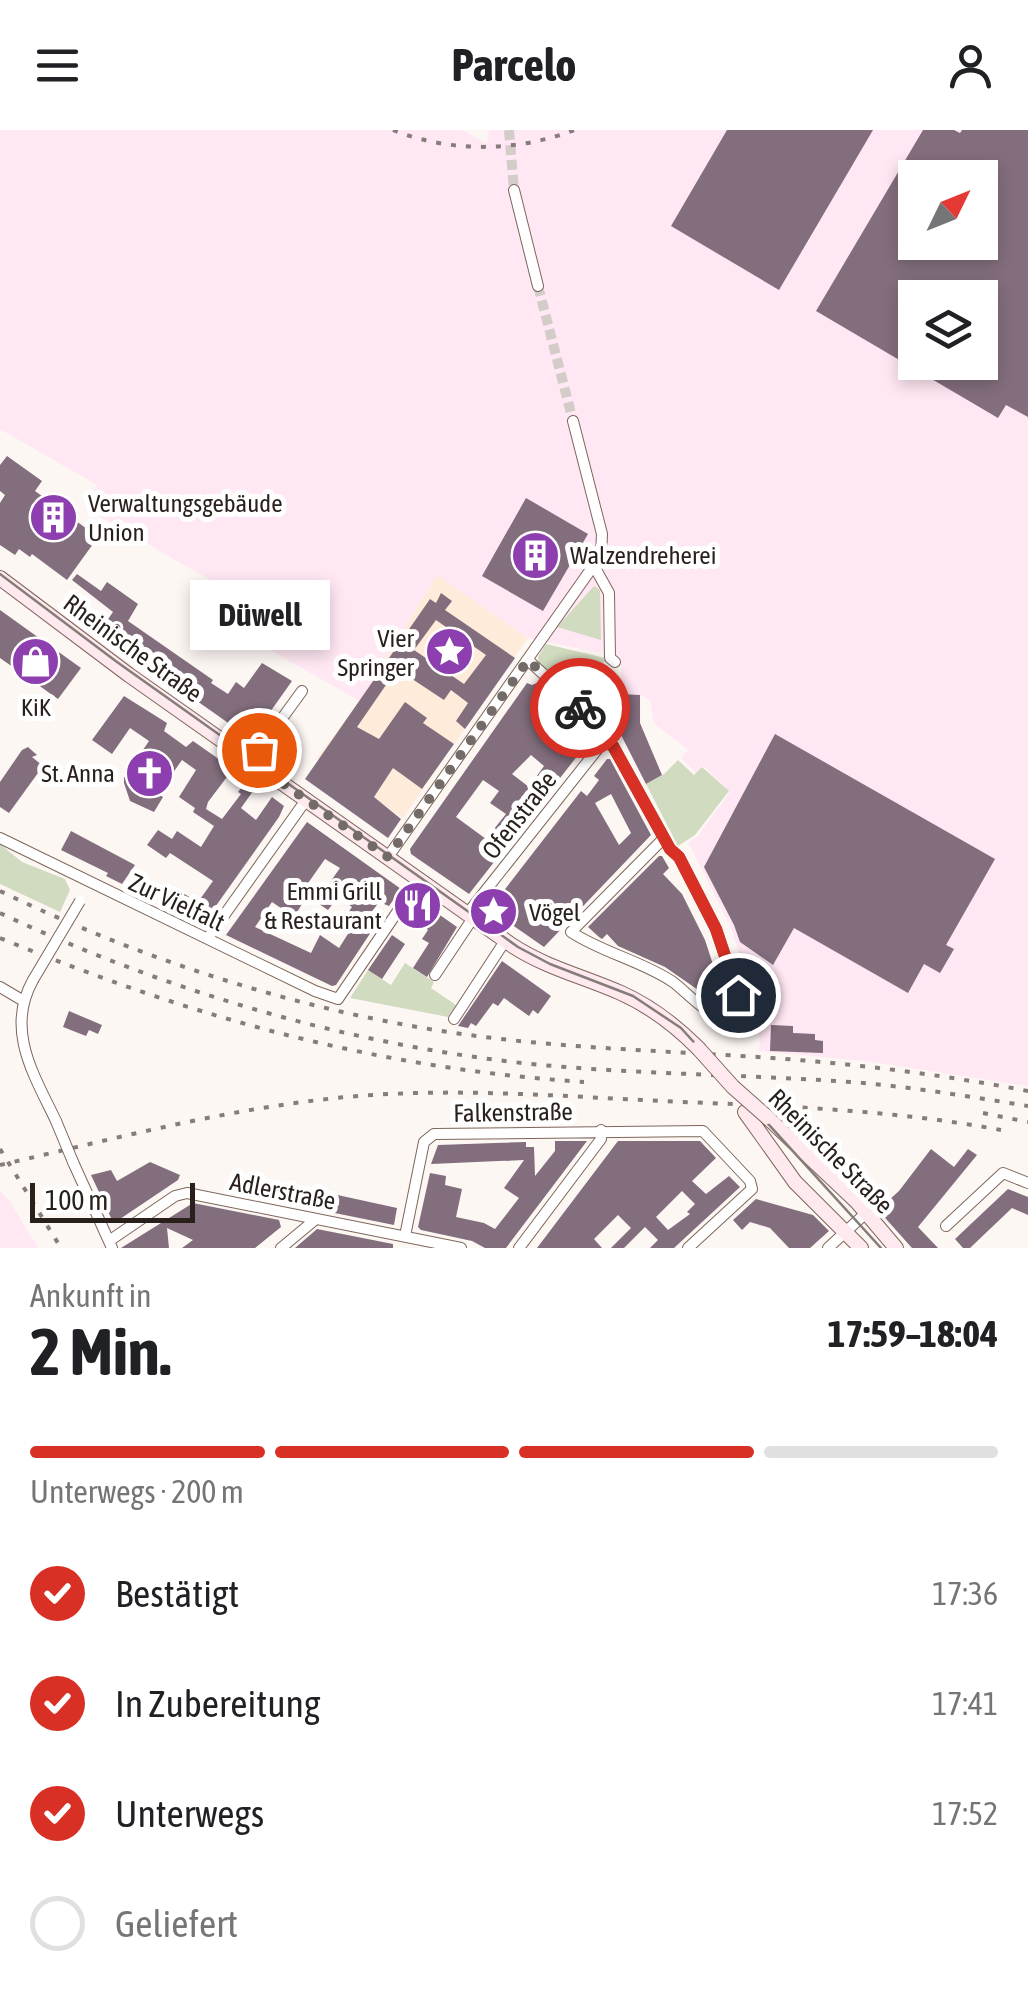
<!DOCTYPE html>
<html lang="de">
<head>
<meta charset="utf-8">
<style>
  body { margin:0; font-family:"Asap Condensed",sans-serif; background:#f2f2f2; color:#202124; height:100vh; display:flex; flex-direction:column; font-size:38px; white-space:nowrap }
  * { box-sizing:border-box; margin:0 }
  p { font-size:32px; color:#757577 }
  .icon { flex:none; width:55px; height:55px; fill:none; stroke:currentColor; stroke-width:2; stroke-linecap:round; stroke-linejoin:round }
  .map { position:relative; height:1118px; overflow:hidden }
  .details { display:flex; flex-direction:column; background:#fff; flex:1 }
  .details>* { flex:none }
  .needle { width:65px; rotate:47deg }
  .fabs { position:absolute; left:898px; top:30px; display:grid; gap:20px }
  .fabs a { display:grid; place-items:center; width:100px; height:100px; border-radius:0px; background:#fff; box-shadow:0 5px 15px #0003; font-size:50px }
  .scale { position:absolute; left:30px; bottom:25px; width:165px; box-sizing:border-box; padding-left:10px; border:5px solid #291f1b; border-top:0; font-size:28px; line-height:35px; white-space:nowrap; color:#291f1b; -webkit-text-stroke:8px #fff; paint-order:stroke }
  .pin { position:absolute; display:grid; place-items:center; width:85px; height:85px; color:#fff; margin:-42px; border:5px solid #fff; border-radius:50%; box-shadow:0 2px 10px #0007 }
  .courier { position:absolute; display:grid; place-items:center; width:100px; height:100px; margin:-50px; border:8px solid #d93025; border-radius:50%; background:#fff; color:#222; box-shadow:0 2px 12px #0007 }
  .bubble { position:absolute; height:70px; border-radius:0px; background:#fff; box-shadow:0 5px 15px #0003; font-size:32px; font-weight:700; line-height:70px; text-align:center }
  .overview em { font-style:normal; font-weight:700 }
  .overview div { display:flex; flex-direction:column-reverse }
  .overview { display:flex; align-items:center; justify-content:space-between; height:170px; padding:0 30px }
  h1 { font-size:65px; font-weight:700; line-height:75px }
  .bar { display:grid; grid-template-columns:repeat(4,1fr); gap:15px 10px; align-content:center; height:120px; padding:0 30px }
  .bar i { height:12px; border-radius:8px; background:#e0e0e0 }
  .bar .selected { background:#d93025 }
  .bar p { grid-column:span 4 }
  ol { padding:0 30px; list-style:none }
  li { display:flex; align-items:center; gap:30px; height:110px }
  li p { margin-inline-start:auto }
  li .icon { padding:10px; border-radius:50%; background:#d93025; color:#fff; stroke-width:4 }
  li:last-child { color:#757577 }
  li i { width:55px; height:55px; border:5px solid #e0e0e0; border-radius:50% }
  header { display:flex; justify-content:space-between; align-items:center; height:130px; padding:0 30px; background:#fff; font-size:45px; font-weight:700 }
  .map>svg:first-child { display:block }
  .commercial { fill:#feebda }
  .industrial { fill:#ffe7f3; fill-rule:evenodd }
  .green { fill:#d1dbbf }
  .building { fill:#836e7d; fill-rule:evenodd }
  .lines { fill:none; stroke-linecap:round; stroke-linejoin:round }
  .street-tunnel { stroke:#d3ccc9; stroke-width:10; stroke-dasharray:10 5; stroke-linecap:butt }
  .street-casing { stroke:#7e665b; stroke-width:12 }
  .secondary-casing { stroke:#7e665b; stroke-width:16 }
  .street { stroke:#fff; stroke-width:10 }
  .secondary { stroke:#fee9ee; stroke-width:14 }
  .tram { stroke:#867d7a; stroke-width:2.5 }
  .rail { stroke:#867d7a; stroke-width:4; stroke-dasharray:5 10; stroke-linecap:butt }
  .street-bridge-casing { stroke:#7e665b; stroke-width:12; stroke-linecap:butt }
  .secondary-bridge-casing { stroke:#7e665b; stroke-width:16; stroke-linecap:butt }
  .street-bridge { stroke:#fff; stroke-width:10 }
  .secondary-bridge { stroke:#fee9ee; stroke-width:14 }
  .done { stroke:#736b67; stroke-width:10; stroke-dasharray:0 18 }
  .route { stroke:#d93025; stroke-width:12 }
  .labels { text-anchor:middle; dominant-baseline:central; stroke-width:10; stroke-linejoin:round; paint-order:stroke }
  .poi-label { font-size:25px; fill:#291f1b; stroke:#fff; text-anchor:start }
  .street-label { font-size:25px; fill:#291f1b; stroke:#fff }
</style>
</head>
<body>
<header><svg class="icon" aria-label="menu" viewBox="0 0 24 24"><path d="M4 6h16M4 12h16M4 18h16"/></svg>Parcelo<svg class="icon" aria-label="person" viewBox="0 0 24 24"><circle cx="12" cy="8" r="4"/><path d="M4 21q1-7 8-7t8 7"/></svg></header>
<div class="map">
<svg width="1028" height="1118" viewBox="0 0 1028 1118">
  <rect width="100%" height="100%" fill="#fdf7f4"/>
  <path class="commercial" d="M437,445L528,508L403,688L317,628L360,571Z"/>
  <path class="industrial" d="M0,0H463L487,14L489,0H1028V956L866,931L759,921L760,909L745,859L749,853L730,795L688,712L697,707L730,662L704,636L696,643L681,628L688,620L654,593L650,570L640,565L621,564V527L528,508L437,445L360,571L247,507L261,479L85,378L97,355L0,299ZM915,48H980V112H915ZM915,168H980V232H915Z
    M0,1061L9,1070L38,1118H0Z"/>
  <path class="green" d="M594,456L600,460L601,510L557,497Z
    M546,514L605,528L604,534L608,536L604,592L539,535L538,527Z
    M678,630L694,645L702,637L729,661L695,705L678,716L646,654L664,644Z
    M0,714L22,732L65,749L70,760L60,782L0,754Z
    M405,833L434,852L431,858L456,875L448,887L350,868L368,840L391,855Z"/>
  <path class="building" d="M727,0H873L779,160L671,96Z
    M923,0H954L960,3L962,0H1028V287L1006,275L998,288L816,181ZM915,48H980V112H915ZM915,168H980V232H915Z
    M7,326L42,351L35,361L98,407L67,450L32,424L30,427L19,419L15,425L0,415V373L5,365L0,361V335Z
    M526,368L588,404L543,481L482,446Z
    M77,444L101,461L107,452L138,474L128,491L213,550L211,553L228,564L236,552L244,558L262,533L292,551L251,609L99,502L113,482L72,450Z
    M441,463L452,471L445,480L515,528L465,599L456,591L468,573L451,560L444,570L397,539L357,597L379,609L405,572L427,588L423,593L454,614L422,659L393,638L374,667L401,689L388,708L305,649L430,469L436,473ZM436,490L486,525L464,554L414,520Z
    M0,480L81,538L58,569L0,528Z
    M539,552L593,601V606L469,764L411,724L410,719L527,553L532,555ZM531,625L544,636L529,657L512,644ZM483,650L499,661L490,673L506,684L486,709L456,687Z
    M621,564L640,565V593L662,645L646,654L619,601Z
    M124,566L167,593L164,601L186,617L193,611L233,639L208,672L206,679L222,689L241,664L238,662L245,653L250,652L256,657L241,678L256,690L272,667L284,676L279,687L203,794L164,775L174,758L198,772L213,751L170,723L166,728L147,715L158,700L172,709L177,701L201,717L209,704L214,696L193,682L195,678L179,667L196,640L182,630L158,664L163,667L154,682L130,671L124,653V648L149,611L130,598L112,624L92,610Z
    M775,604L995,729L946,815L954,819L940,843L924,834L908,863L794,798L773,835L740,812L734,795L704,737Z
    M28,617L37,625L32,627L43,636L9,683L0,677V652L22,620Z
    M607,629H610L651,705L544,817L492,781V776L581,661L587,666L599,650L594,646ZM611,664L631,703L619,715L595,673Z
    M307,692L401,759L389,776L379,772L368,787L377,793L336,855L332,856L226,805ZM325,729L340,738L321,765L306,756ZM307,766L328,780L338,767L352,777L343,790L353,796L339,818L320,805L311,823L255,797L272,772L294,787Z
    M71,701L135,735L122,754L106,746L108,743L61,720Z
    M659,726H662L669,738L663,744L682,764L705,810L723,865L714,871L665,837L618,816L607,804L602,809L599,807L588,797Z
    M417,769L457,797L427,847L413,838L429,813L422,809L428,800L407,784Z
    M392,805L405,814L382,849L368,840Z
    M502,831L551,866L538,884L533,880L529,886L504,868L498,876L493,873L476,896L471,893L468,898L458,896Z
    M69,881L102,895L98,904L89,900L86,906L63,897Z
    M771,895L793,896V903L815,904V910L823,911V923L770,921Z
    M555,1011H587L506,1118H485L472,1111L421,1100L418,1097L430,1043L446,1046L445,1055L462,1059L456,1087L484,1093L495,1099L519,1068L504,1058L524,1030L431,1034L438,1015L526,1012V1017H534L535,1046L555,1021Z
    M618,1011H700L716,1028L692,1051L706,1064L729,1046L740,1057L674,1118H650L658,1110L645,1097L624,1118H611L631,1098L618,1085L594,1109L602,1118H537ZM682,1061L695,1074L687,1082L690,1084L668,1100L656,1087Z
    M931,1019L954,1037L968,1019L977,1025L918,1097L938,1118H912L878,1080L899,1061Z
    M150,1032L180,1045L178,1050L117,1091L112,1090L91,1045L111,1040L117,1051Z
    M310,1059L397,1078L394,1095L300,1076Z
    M1008,1059L1028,1067V1085L1012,1078L970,1118H963L955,1109Z
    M756,1069L813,1085L829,1101L810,1118H789L770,1098L750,1092L742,1100L733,1090Z
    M193,1073L279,1090L281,1097L255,1118H182L193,1110L167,1098L169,1118H121Z
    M317,1099L393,1114V1118H295Z"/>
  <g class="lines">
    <path class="street-tunnel" d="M509,0L514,60
      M538,156L573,291"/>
    <defs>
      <path id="street" d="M514,60L538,156
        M594,436L609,463L610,528L615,532
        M528,530L605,601L604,611L613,616L664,708L670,719L679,727L716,799L738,865L737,876L727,886C707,887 689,864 673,852C642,831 603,823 571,802L664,708
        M251,631L302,561
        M0,708L315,861L338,869L419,750
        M388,727L601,425L602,404L573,291
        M467,784L604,611
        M208,808L306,670
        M435,845L473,788
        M33,850C5,900 34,945 56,991
        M0,857L22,870
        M454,889L505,811
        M73,1032L112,1118
        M946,1096L1003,1043L1028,1053
        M405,1106L424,1012L434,1004L703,1001L750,1051L752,1059L688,1118
        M109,1111L175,1066L187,1063L461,1118
        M281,1118L316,1089
        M519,1118L601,1009V1000
        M828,1118L866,1083"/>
      <path id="secondary" d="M0,448L129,545L513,816C547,838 585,847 621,863C650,876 676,896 698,918
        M745,982L795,1052L861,1118
        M767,987L857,1072L896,1118"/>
    </defs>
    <use href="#street" class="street-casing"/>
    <use href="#secondary" class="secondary-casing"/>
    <use href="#street" class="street"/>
    <use href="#secondary" class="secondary"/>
    <path class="tram" d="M0,444L117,532L518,817L550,834L633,866L681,898L881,1118"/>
    <path class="rail" d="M393,0C450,23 518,22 574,0
      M0,761C149,833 313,885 477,906C575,919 674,921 772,928C858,934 944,945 1028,961
      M0,783C164,860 342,913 522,933C635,945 750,944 863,953C918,958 973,967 1028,976
      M0,808C194,888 374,938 584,952
      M983,983L1028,992
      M0,1019L61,1118
      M0,1035C118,1008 236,976 358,966C459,958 560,966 661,971C775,976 889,979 1001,1000"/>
    <defs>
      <path id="street-bridge" d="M33,850L80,771
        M56,991L73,1032"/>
      <path id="secondary-bridge" d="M698,918L733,957L767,987"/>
    </defs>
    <use href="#street-bridge" class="street-bridge-casing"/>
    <use href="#secondary-bridge" class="secondary-bridge-casing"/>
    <use href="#street-bridge" class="street-bridge"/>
    <use href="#secondary-bridge" class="secondary-bridge"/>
  </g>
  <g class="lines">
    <path class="done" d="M259,620L251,631L388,727L528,530L580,578"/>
    <path class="route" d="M580,578L604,601V612L613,616L670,719L679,727L716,799L738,865"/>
  </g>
  <defs>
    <symbol id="building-disc" viewBox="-11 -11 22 22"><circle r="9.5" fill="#8e3faf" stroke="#fff"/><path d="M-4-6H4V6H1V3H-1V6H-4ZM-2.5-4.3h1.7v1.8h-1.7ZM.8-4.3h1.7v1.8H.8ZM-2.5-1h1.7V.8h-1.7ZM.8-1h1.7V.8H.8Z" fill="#fff"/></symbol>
    <symbol id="sight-disc" viewBox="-11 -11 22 22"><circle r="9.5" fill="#8e3faf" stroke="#fff"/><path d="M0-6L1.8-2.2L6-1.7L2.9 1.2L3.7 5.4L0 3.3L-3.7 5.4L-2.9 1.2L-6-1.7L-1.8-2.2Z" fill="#fff"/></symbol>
    <symbol id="shop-disc" viewBox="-11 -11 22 22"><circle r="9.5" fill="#8e3faf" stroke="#fff"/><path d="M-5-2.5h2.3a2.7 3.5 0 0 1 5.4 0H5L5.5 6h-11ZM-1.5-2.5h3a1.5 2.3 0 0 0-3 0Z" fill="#fff"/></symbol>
    <symbol id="church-disc" viewBox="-11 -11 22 22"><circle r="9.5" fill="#8e3faf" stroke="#fff"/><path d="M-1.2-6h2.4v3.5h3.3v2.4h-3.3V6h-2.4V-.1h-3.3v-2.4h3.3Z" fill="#fff"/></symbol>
    <symbol id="restaurant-disc" viewBox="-11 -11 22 22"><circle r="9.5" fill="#8e3faf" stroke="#fff"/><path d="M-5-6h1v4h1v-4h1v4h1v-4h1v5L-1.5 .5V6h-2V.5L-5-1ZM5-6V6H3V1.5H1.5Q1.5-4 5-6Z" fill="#fff"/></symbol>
  </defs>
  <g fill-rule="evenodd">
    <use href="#building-disc" x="26" y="360" width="55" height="55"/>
    <use href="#building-disc" x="508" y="398" width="55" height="55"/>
    <use href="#sight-disc" x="422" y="494" width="55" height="55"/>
    <use href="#shop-disc" x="8" y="504" width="55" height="55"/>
    <use href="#church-disc" x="122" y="616" width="55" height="55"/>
    <use href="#restaurant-disc" x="390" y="748" width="55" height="55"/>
    <use href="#sight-disc" x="466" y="754" width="55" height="55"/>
  </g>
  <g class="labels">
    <g class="poi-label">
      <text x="88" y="373">Verwaltungsgebäude<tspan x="88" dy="29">Union</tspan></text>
      <text x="570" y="425">Walzendreherei</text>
      <text x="414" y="508" text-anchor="end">Vier<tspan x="414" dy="29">Springer</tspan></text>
      <text x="36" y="577" text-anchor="middle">KiK</text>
      <text x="115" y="643" text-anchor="end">St. Anna</text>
      <text x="382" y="761" text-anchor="end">Emmi Grill<tspan x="382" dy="29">&amp; Restaurant</tspan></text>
      <text x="529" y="782">Vögel</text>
    </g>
    <g class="street-label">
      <text transform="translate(133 518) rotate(36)">Rheinische Straße</text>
      <text transform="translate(519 685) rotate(-52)">Ofenstraße</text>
      <text transform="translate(177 772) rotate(25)">Zur Vielfalt</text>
      <text transform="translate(513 982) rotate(-1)">Falkenstraße</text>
      <text transform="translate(831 1021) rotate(45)">Rheinische Straße</text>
      <text transform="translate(283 1061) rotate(11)">Adlerstraße</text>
    </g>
  </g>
</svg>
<div class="fabs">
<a><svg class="needle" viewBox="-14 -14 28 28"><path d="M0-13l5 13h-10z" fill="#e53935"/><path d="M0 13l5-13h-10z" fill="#757577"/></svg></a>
<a><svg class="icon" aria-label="layers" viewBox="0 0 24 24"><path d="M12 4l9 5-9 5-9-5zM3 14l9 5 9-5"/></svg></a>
</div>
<div class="scale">100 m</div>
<div class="pin" style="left:259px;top:620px;background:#ea580c"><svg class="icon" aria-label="bag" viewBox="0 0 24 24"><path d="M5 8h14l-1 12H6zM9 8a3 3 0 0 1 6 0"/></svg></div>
<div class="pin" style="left:738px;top:865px;background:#1f2937"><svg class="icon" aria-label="home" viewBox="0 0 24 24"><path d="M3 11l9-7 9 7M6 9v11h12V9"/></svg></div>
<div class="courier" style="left:580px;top:578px"><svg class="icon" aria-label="bike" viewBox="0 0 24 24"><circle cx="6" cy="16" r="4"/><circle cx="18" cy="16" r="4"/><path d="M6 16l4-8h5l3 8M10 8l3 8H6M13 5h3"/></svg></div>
<div class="bubble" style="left:190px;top:450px;width:140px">Düwell</div>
</div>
<section class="details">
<div class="overview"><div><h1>2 Min.</h1><p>Ankunft in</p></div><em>17:59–18:04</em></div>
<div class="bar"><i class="selected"></i><i class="selected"></i><i class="selected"></i><i></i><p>Unterwegs · 200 m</p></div>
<ol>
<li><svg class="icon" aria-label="check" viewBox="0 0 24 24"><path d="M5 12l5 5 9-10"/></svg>Bestätigt<p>17:36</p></li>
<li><svg class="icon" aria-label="check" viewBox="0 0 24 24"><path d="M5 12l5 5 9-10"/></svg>In Zubereitung<p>17:41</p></li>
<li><svg class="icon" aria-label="check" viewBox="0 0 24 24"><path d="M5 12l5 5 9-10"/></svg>Unterwegs<p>17:52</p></li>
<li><i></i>Geliefert</li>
</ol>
</section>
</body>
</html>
